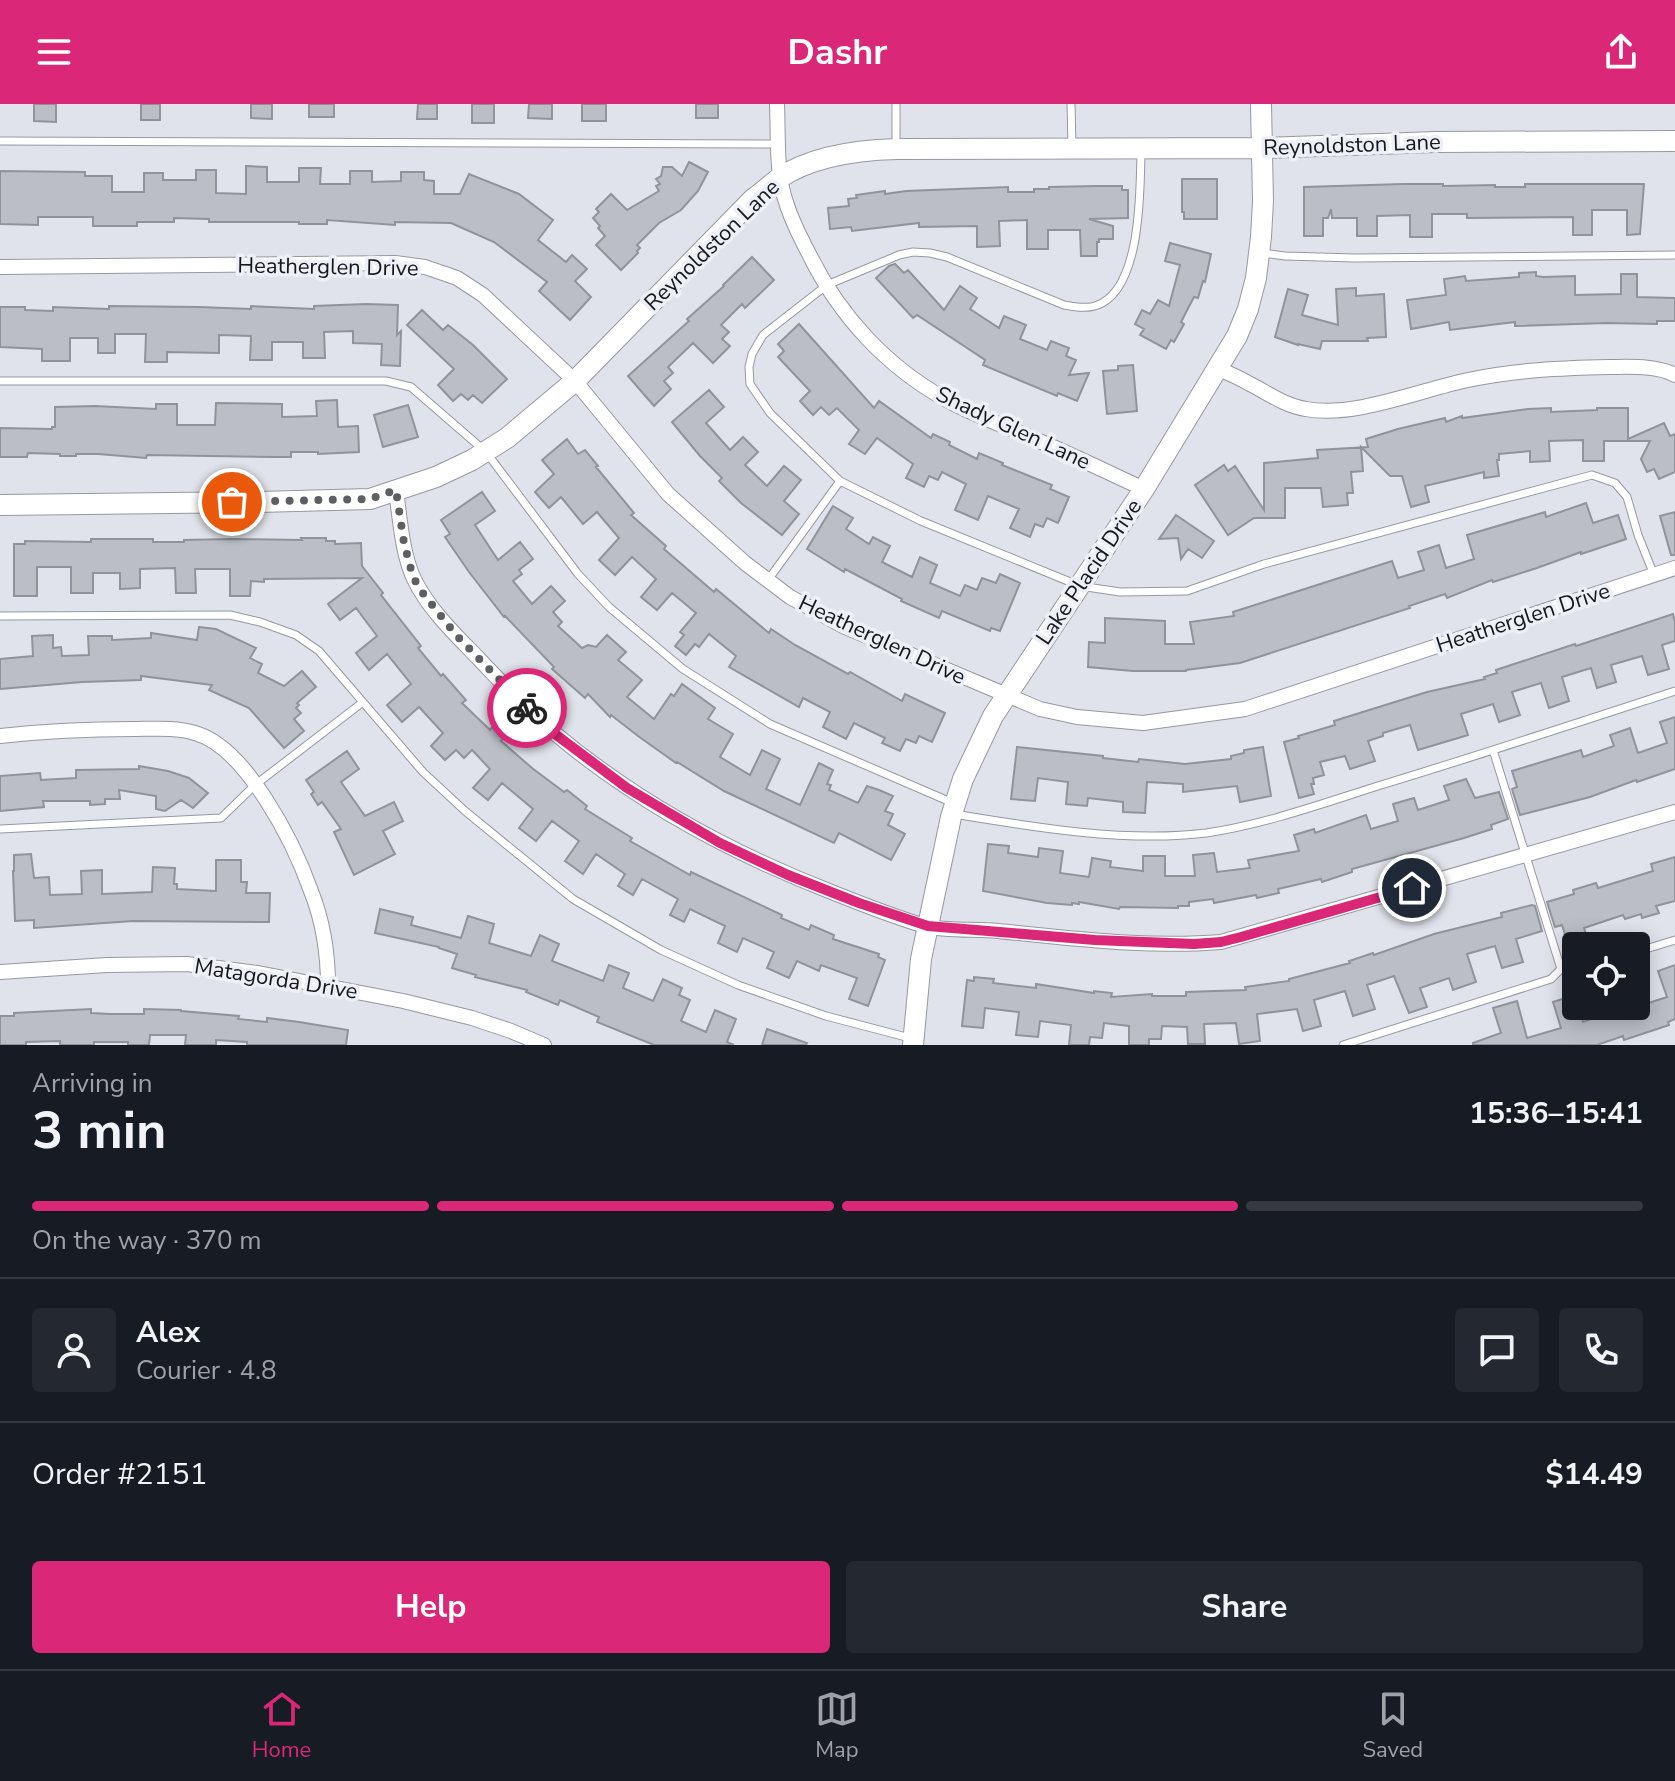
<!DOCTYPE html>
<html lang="en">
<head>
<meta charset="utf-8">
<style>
  body { margin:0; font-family:"Nunito Sans",sans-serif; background:#242831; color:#f1f3f6; height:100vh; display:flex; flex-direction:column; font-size:30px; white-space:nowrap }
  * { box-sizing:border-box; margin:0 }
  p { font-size:26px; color:#9ea1a6 }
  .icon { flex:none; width:44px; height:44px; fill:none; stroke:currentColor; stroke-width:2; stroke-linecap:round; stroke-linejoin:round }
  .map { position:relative; height:941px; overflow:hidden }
  .sheet { display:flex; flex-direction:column; background:#171b24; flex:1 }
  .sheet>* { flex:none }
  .tools { position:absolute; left:1562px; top:828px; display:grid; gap:16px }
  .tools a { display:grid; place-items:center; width:88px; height:88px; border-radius:8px; background:#171b24; box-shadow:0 4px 20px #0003; font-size:40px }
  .pin { position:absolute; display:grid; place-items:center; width:68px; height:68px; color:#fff; margin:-34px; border:4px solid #fff; border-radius:50%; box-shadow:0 2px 8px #0007 }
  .courier { position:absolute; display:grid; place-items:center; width:80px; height:80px; margin:-40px; border:6px solid #db2777; border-radius:50%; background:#fff; color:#222; box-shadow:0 2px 10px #0007 }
  .head em { font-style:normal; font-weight:700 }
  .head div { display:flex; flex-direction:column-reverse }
  .head { display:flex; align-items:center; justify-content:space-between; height:136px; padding:0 32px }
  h1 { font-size:52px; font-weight:700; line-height:60px }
  .bar { display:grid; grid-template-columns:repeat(4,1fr); gap:12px 8px; align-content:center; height:96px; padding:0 32px }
  .bar i { height:10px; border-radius:6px; background:#363941 }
  .bar .active { background:#db2777 }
  .bar p { grid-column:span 4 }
  .line { display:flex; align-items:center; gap:20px; padding:0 32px; border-top:2px solid #363941 }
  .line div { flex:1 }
  .round { display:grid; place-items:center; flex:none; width:84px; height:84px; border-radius:8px; background:#242831 }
  .cta { display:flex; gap:16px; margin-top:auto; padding:16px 32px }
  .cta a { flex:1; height:92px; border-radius:8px; background:#db2777; color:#fff; font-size:32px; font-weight:700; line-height:92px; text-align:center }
  .cta a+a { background:#242831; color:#f1f3f6 }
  header { display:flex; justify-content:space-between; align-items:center; height:104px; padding:0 32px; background:#db2777; color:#fff; font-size:36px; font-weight:700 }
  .menu { display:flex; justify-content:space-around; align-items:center; height:112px; border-top:2px solid #363941; background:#171b24; font-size:22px; color:#9ea1a6 }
  .menu a { display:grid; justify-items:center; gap:4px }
  .menu .active { color:#db2777 }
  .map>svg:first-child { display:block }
  .building { fill:#bcbec6; stroke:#91939b; stroke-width:2 }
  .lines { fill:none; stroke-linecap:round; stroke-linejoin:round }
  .lane-casing { stroke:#9698a1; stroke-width:9 }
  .street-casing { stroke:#9698a1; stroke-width:16 }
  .secondary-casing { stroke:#9698a1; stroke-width:22 }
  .lane { stroke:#fff; stroke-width:7 }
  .street { stroke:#fff; stroke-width:14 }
  .secondary { stroke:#fff; stroke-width:20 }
  .done { stroke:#5e5f64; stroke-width:8; stroke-dasharray:0 14.4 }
  .route { stroke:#db2777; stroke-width:10 }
  .labels { text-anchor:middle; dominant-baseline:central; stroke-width:7; stroke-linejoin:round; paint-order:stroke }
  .street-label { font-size:22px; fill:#17181b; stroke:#eef0f9 }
</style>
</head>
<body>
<header><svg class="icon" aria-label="menu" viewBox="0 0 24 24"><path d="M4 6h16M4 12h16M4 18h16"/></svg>Dashr<svg class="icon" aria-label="share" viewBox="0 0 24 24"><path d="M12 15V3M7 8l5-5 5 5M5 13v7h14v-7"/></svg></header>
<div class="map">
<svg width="1675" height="941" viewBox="0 0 1675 941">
  <rect width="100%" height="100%" fill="#e1e3ec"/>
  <path class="building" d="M34,0H56V18L34,17Z
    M141,0H160V16H141Z
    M251,0H272V15L251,14Z
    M309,0H334V13H309Z
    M418,0H437V15H417Z
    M472,0H494V19H472Z
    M529,0H552V15L528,14Z
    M582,0H606V17H582Z
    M696,0H718V14H696Z
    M689,58L708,68L698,87L681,106L659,119L637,141L640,144L637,147L638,149L621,166L596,141L605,132L598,124L600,122L593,114L599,108L596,105L611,90L627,106L659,87L656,82L660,80L656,75L661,72L663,63H672L682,72Z
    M246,62L267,63V78H299V64H321L320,80H350V67H372V78L401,77V68H424V76L434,77V90H460L469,70L519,90L553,116L538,136L566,158L572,151L587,165L575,177L591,193L570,216L539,187L547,178L494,138L451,119L395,118V121L327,116V120H299V118H209V115L174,114V118H137V122H93V113H38V121L0,120V67L85,68V72H112V88H144V69H163V76H196V66H216V89L246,90Z
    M1182,75H1217V115H1184V108H1182Z
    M1403,80H1443V82L1495,81V83H1525V80H1644L1640,130L1627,131V106H1592V131H1573V113L1467,114V110H1432V133H1410V111L1377,112V132H1357V114H1332L1331,105L1328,114H1323V132H1304V83Z
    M1097,82H1122V86H1128V114L1089,115L1113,122V135H1099V138H1097V152H1081L1080,126H1048V145H1027V116L999,117L1000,142L977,143V122L919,123V119L852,127L851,123L830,125L828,104L849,102L848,95L857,94L856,91L885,87V90L906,87L1008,83V88H1034V85H1049V83Z
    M1170,139L1211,150L1205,178L1203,177L1198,194L1194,193L1181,218L1184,220L1174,238L1171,236L1166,245L1140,231L1144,225L1135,220L1142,206L1150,210L1158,196L1169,202L1180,161L1165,157Z
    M752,153L774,176L745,204L742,200L721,221L729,228L722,235L730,242L713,259L693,239L668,263L673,269L664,277L671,285L654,302L628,272L689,217L687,215L724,182L723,181Z
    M895,160L904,169L908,166L944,206L960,182L977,194L970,205L999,224L1004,212L1026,221L1020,235L1047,246L1051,237L1069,244L1066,252L1076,256L1069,271L1089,269L1077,297L1058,289L1057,292L983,261L985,256L917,211L913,214L876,174L889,162Z
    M1536,168V172L1543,173L1575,172V191L1621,190V170H1637V193L1675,194V217H1657V220L1607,219L1515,222V218L1450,226L1449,218L1411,225L1407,196L1446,191L1444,175L1465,172L1466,177L1519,173V169Z
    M1356,184V192L1384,190L1386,233L1367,234L1368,237H1322L1320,245L1298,240V241L1275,233L1288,185L1308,191L1302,211L1338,221L1336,185Z
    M366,200L398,201L397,231L401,227L400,262L381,261L382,240L353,239V227L324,228L325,254H303V238H272V256H250L251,232L219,231V249L167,248V258H145L146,230H115V249H98V234H70V257H42V245L0,243V203H25V206L53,207V203L109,205V202L199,203L251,205V202L314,205V202Z
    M422,206L443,226L448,221L473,241L507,275L482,299L473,291L468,296L461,290L453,297L438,281L454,265L407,221Z
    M799,220L874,304L879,297L931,334L933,330L950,338L949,341L977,355L979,349L1003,359L1002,361L1052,381L1050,385L1069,393L1058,419L1047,414L1043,423L1035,420L1030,433L1010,424L1019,405L988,392L978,416L955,406L966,380L942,368L938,376L929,372L924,383L906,374L913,360L877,334L865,350L849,340L859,326L837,304L829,311L821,303L813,311L800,297L810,287L778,253L784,247L778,240Z
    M1133,261L1137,307L1107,310L1103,267L1118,266V262Z
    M709,286L724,303L706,319L730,346L743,333L758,348L745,361L767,382L784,362L801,376L784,397L799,410L782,431L741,399L719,377L722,374L700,352L672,318Z
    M337,296L338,323L358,322L359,348L318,350V348H291V353H274L147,351L146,354L98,350H76V352H60V350L28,349L27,353H0V324L52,325V323H55V303L95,302L156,305V300H177V321H215L216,299L282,300V313L317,312L316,297Z
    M408,301L418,333L383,343L374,311Z
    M1551,304V308L1597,306V304H1628V335L1664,319L1670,332L1675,330V368L1659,375L1654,365L1647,368L1641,355L1650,337H1604V357H1583V336L1549,337L1550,357L1530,358V347L1499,350V356H1497L1499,372L1484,374V368L1425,382L1429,398L1411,403L1402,372H1390L1361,343L1363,367L1351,368L1353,389H1347L1348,401L1323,403L1321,384H1285V414H1254L1228,431L1195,381L1224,361L1228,367L1235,362L1264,406V359L1318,354L1317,346L1368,343L1366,335L1398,325L1445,314L1446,318L1462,312V314L1528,305Z
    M567,335L578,350L585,346L598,362L596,363L634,409L631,411L666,442L664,445L714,488L716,485L769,529L771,525L795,541L848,570L850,568L902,597L905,590L945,609L932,638L919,632L916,639L906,635L900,647L882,639L885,634L854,619L846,635L823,623L830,608L803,594L799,603L729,563L736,552L709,530L699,543L695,540L686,551L675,542L684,531L680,528L696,509L672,489L657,506L641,493L656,475L632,453L615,471L599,456L619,434L597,408L583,420L561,393L549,404L535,388L554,370L542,356Z
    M482,388L495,407L475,421L498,456L520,438L533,455L519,466L522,470L513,477L532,500L551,482L565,497L553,508L562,518L558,522L582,544L588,541L596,543L607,531L626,548L618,556L642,576L627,593L654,615L671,590L674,592L682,580L715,604L708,615L733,630L720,653L750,671L762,646L780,655L766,685L800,701L819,659L833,666L827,680L831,681L829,686L858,699L867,682L879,686L893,692L885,707L893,710L888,721L905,730L891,756L839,729L834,739L724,687L677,658L676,659L638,632L611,611L610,613L588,590L585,594L552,565L554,563L505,512L504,513L469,468L445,433L450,430L441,416Z
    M1586,399L1593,419L1618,411L1626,435L1581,450V448L1537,464L1493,478L1492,476L1447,494L1445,490L1409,502L1410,504L1240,559L1186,566V567H1133L1088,563L1089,538L1105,539V514L1165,517V540H1194L1190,518L1234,512L1233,508L1392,457L1398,474L1424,466L1418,448L1439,441L1446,464L1474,455L1467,431L1545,408L1546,413Z
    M833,402L853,414L846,425L869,440L873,433L890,442L882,458L912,473L920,453L937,461L930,479L960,492L965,481L977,486L982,474L996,479L1000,470L1020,479L1000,527L991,524L990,527L942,507L939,514L901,497L902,495L845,465L844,468L807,445Z
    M1675,408V451H1671L1660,412Z
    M1176,411L1214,437L1202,454L1188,445L1181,455L1178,434L1159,435Z
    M301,434H326V437H335V440L361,439L362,462L383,489L381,491L421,542L418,544L441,572L443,570L466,596L462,599L490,626L492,623L503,635L501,637L532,664L564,688L567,686L587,702L585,705L632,734L630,737L690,771L691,768L782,811L781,814L809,826L811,821L834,831L833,835L879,850L878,853L885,856L868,902L849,895L857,874L821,861L819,867L797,857L789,874L767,864L774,848L743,834L737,848L718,839L725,822L690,805L684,818L670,811L678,795L642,775L633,791L618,782L625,770L596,750L583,770L565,757L579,737L552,717L536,737L519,724L533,705L502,679L488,696L473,684L490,665L472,646L464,654L456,646L445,656L431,642L443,629L419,603L402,618L387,601L411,580L387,550L369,566L356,549L377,532L356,504L340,516L328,500L362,474L264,475V478L251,477L250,492H230V465H195L196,489H176L175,464L140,465V484L120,485V469H93V489H71V463H37V492H14V440H25V437L91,438V435H153V438H184V436L231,435L302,436Z
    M1673,510L1675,518V537L1662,541L1669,565L1648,571L1642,552L1611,561L1616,578L1597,584L1591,564L1562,573L1569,597L1549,604L1541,579L1512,588L1520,611L1499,618L1493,600L1461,610L1468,631L1418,646L1410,621L1383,629V632L1368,637L1375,657L1350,665L1345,652L1320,658L1324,671L1313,674L1314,680H1311L1314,690L1299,694L1284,638L1299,634L1298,632L1335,621L1334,617L1427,588L1485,575L1484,573L1497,569L1496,566L1575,540L1576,542Z
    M199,523L216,525L256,544L250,554L262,560L258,569L284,582L302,567L316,583L297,599L299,601L296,604L301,609L294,615L304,627L284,644L249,604L209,586L212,581L141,572V576L82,578L0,585V555L33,552L32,532L53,531V544L61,543L62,552L89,551L88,532H112V536L151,534V529L197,536Z
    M1675,613V665L1637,678L1636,676L1590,693L1520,711L1512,685L1517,683L1512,667L1581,646L1583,653L1614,642L1610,631L1630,624L1638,649L1667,639L1660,618Z
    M1017,643L1103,652V654L1138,658L1139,655L1185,660L1231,655V652L1244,649V646L1263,643L1271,692L1240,698L1237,682L1183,688V680L1147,678L1145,709L1123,708V698L1088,694L1087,702L1066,700L1068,678L1038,674L1035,697L1011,695Z
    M347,647L359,665L341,678L365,712L394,698L403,717L383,727L395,750L354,771L334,728L341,725L322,698L318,701L311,690L314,688L306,676Z
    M139,662L168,667L189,674L208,689L193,704L181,696L165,707L156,705V692L119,686L120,695H105V700L90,701V697H43L44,703L0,707V672L40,669L41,676L76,674V666L139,665Z
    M1466,675L1475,694L1499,688L1508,715L1491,721L1492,725L1464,734L1352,765V768L1322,778L1321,775L1278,785L1279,789L1257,794L1256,791L1214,799L1213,795L1189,798V802H1178V804L1120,803L1119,805L1079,798V800L1072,799V801L1047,799L983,787L988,740L1009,742L1008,749L1038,753L1039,744L1063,747L1060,769L1089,773L1092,754L1111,757L1110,763L1143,767V752H1165V772H1195L1193,751L1214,749L1217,768L1250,764L1248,756L1299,747L1294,731L1314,725L1315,729L1366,711L1371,725L1398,717L1393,700L1414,694L1418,706L1449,696L1444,682Z
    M31,750L34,774L49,773L50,791L82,790L81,767L102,766V790L152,788L153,763L175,764L174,780H177V785L216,787V756H241V778H247L246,789H270L269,818L133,817L34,824V816L15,817L13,767H14V751Z
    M1675,753V797L1656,802L1659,809L1642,814L1641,810L1625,815L1623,811L1584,824L1587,834L1568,840L1562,821L1555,823L1547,798L1574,790L1573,786L1596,779L1598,784L1653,767L1651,760Z
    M1532,801L1535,802L1542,827L1516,835L1523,858L1502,864L1495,842L1467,850L1476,878L1453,886L1449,874L1420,884L1427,903L1409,909L1394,872L1367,881L1375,905L1353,912L1345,887L1314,896L1321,922L1303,927L1297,905L1257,910L1260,937L1239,940L1236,919L1204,920L1205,940H1188L1187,923L1162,922L1161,935H1149V941H1129V922L1104,919L1102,934L1090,933L1089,941H1069L1071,921L1040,917L1038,933L1016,931L1019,908L985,904L983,924L962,922L967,876L974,877V873L994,875L993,879L1036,884V880L1094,889V887L1112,889L1111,893L1152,890V892H1186V888L1246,886L1245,883L1289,877V875L1350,859L1349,857L1373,849L1374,851L1434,830L1502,813L1501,809Z
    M380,805L413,813L411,821L461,834L468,812L494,820L489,839L531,852L540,831L559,840L552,857L603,877L609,861L629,869L623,884L653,897L663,875L682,884L679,891L690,896L681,917L706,928L715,906L736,915L727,938L734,941H654L597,918L599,913L560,896L558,901L526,888L527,886L475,873L476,871L452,864L457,850L439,844V843L375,829Z
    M1675,861V915L1668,918L1669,921L1624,936L1623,932L1597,941H1473V939L1501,929L1493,904L1517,897L1527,934L1561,924L1553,898L1575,891L1576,902H1578L1583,918L1615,907L1613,902L1636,903L1667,893L1658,867Z
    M91,905V909L111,910H144V905L181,906V907L239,912L238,915L267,918V914L299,918L348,926L346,941H247V938L216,936V941H185L186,931H150L149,941H128V938H94V941H60V937L26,938V941H0V912H14V909Z
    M767,925L807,939L806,941H762Z"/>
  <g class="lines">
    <defs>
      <path id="lane" d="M896,0V42
        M1071,0L1072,43
        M0,37L779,40
        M1141,47C1140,86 1142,188 1095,202C1085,205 1074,203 1064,201L947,153L930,149L913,148L899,151L827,181L763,231L752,250L749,263L750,280L770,309L840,377L921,417L1080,482L1120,488L1187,487L1264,460L1592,371L1615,379L1627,393L1638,431L1654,471
        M1262,149L1285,152L1355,154L1675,151
        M0,277H386L411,283L486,348L578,470L609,503L683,565L770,620L953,699
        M768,476L840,377
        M0,512L230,511L260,518L296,531L319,547L423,668L465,707L573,795L661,846L738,881L826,912L910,934
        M1493,646L1561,865L1569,869L1576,867
        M954,710C1032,723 1127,739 1206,729C1266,720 1324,699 1381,681C1480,651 1577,619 1675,587
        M0,725L221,714L255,681L363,598
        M1636,848L1675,836
        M1343,941L1551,875L1561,865"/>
      <path id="street" d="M777,0C778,24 777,49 780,73C784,101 797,127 810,152C840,212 886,262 945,295C975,312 1008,323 1039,337C1075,352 1109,369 1144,385
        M0,163L395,159L425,163L457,174L483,191L575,277L668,390L745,459L790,493L845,523L1040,605L1077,613L1143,619L1245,605L1675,464
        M1217,264C1228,269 1240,274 1250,280C1268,289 1285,302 1306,305C1354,314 1420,286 1468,276C1514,266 1562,264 1609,263C1629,263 1656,261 1675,271
        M396,386C400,415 402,449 414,475C429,506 456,531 479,555C502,579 526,605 552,627C635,697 733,750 834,789C864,801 895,813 925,822C945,827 976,825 998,827C1071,834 1147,844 1221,838L1675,708
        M0,632C45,627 89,625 134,625C154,625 175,623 195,629C246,643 294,739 311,787C323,817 328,850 328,882
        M0,868L107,861L187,860L258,869L403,897L472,914L511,927L544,941"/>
      <path id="secondary" d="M0,401L259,398L370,395L436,373L472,356L507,334L575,277L753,95C762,89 770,81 778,75C811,52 858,46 897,45L1261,44L1436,38L1675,37
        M913,941L921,855L951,713L963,675L993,612L1144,385L1237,232L1248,205L1256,174L1261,133L1263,97L1261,0"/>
    </defs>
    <use href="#lane" class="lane-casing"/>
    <use href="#street" class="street-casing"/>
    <use href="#secondary" class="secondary-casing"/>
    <use href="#lane" class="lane"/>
    <use href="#street" class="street"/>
    <use href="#secondary" class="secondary"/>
  </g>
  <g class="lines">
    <path class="done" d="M232,398L370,395L396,386L404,439L413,473L422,488L456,531L527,604"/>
    <path class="route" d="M527,604L551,627L627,684L720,739L788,771L859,799L928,822L1095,836L1194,840L1221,838L1241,833L1412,784"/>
  </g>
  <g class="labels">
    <g class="street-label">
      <text transform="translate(1352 41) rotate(-2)">Reynoldston Lane</text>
      <text transform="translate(712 141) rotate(-44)">Reynoldston Lane</text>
      <text transform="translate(328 163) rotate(1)">Heatherglen Drive</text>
      <text transform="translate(1013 324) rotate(25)">Shady Glen Lane</text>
      <text transform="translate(1089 468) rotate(-56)">Lake Placid Drive</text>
      <text transform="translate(1523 514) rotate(-18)">Heatherglen Drive</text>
      <text transform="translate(882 536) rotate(25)">Heatherglen Drive</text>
      <text transform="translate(276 875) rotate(9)">Matagorda Drive</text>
    </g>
  </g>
</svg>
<div class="tools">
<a><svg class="icon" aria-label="locate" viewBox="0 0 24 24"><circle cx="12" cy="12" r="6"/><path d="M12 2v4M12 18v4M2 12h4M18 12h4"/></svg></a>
</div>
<div class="pin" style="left:232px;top:398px;background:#ea580c"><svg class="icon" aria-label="bag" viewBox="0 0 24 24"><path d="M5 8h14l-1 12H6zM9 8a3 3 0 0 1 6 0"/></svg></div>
<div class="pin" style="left:1412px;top:784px;background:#1f2937"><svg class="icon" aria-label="home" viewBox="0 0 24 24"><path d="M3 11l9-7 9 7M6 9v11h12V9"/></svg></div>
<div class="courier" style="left:527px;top:604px"><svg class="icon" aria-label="bike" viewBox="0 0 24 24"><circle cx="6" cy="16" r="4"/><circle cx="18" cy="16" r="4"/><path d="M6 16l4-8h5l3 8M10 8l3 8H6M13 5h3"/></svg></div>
</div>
<section class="sheet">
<div class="head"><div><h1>3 min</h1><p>Arriving in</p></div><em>15:36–15:41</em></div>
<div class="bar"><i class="active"></i><i class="active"></i><i class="active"></i><i></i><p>On the way · 370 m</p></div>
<div class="line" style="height:144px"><a class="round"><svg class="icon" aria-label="person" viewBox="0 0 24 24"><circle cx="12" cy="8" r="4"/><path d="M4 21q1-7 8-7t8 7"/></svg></a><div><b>Alex</b><p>Courier · 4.8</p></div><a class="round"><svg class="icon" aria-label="chat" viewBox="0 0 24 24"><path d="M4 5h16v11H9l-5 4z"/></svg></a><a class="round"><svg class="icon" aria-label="phone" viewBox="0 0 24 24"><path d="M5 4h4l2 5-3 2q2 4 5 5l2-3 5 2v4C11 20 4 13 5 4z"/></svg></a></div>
<div class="line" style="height:104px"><div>Order #2151</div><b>$14.49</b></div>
<div class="cta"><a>Help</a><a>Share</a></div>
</section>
<nav class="menu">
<a class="active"><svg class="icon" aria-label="home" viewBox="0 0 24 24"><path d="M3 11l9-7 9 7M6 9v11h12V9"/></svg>Home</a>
<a><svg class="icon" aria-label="map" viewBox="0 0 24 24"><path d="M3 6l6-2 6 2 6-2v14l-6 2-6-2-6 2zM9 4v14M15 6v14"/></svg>Map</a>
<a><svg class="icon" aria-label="saved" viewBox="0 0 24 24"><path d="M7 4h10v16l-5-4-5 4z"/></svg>Saved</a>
</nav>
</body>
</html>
